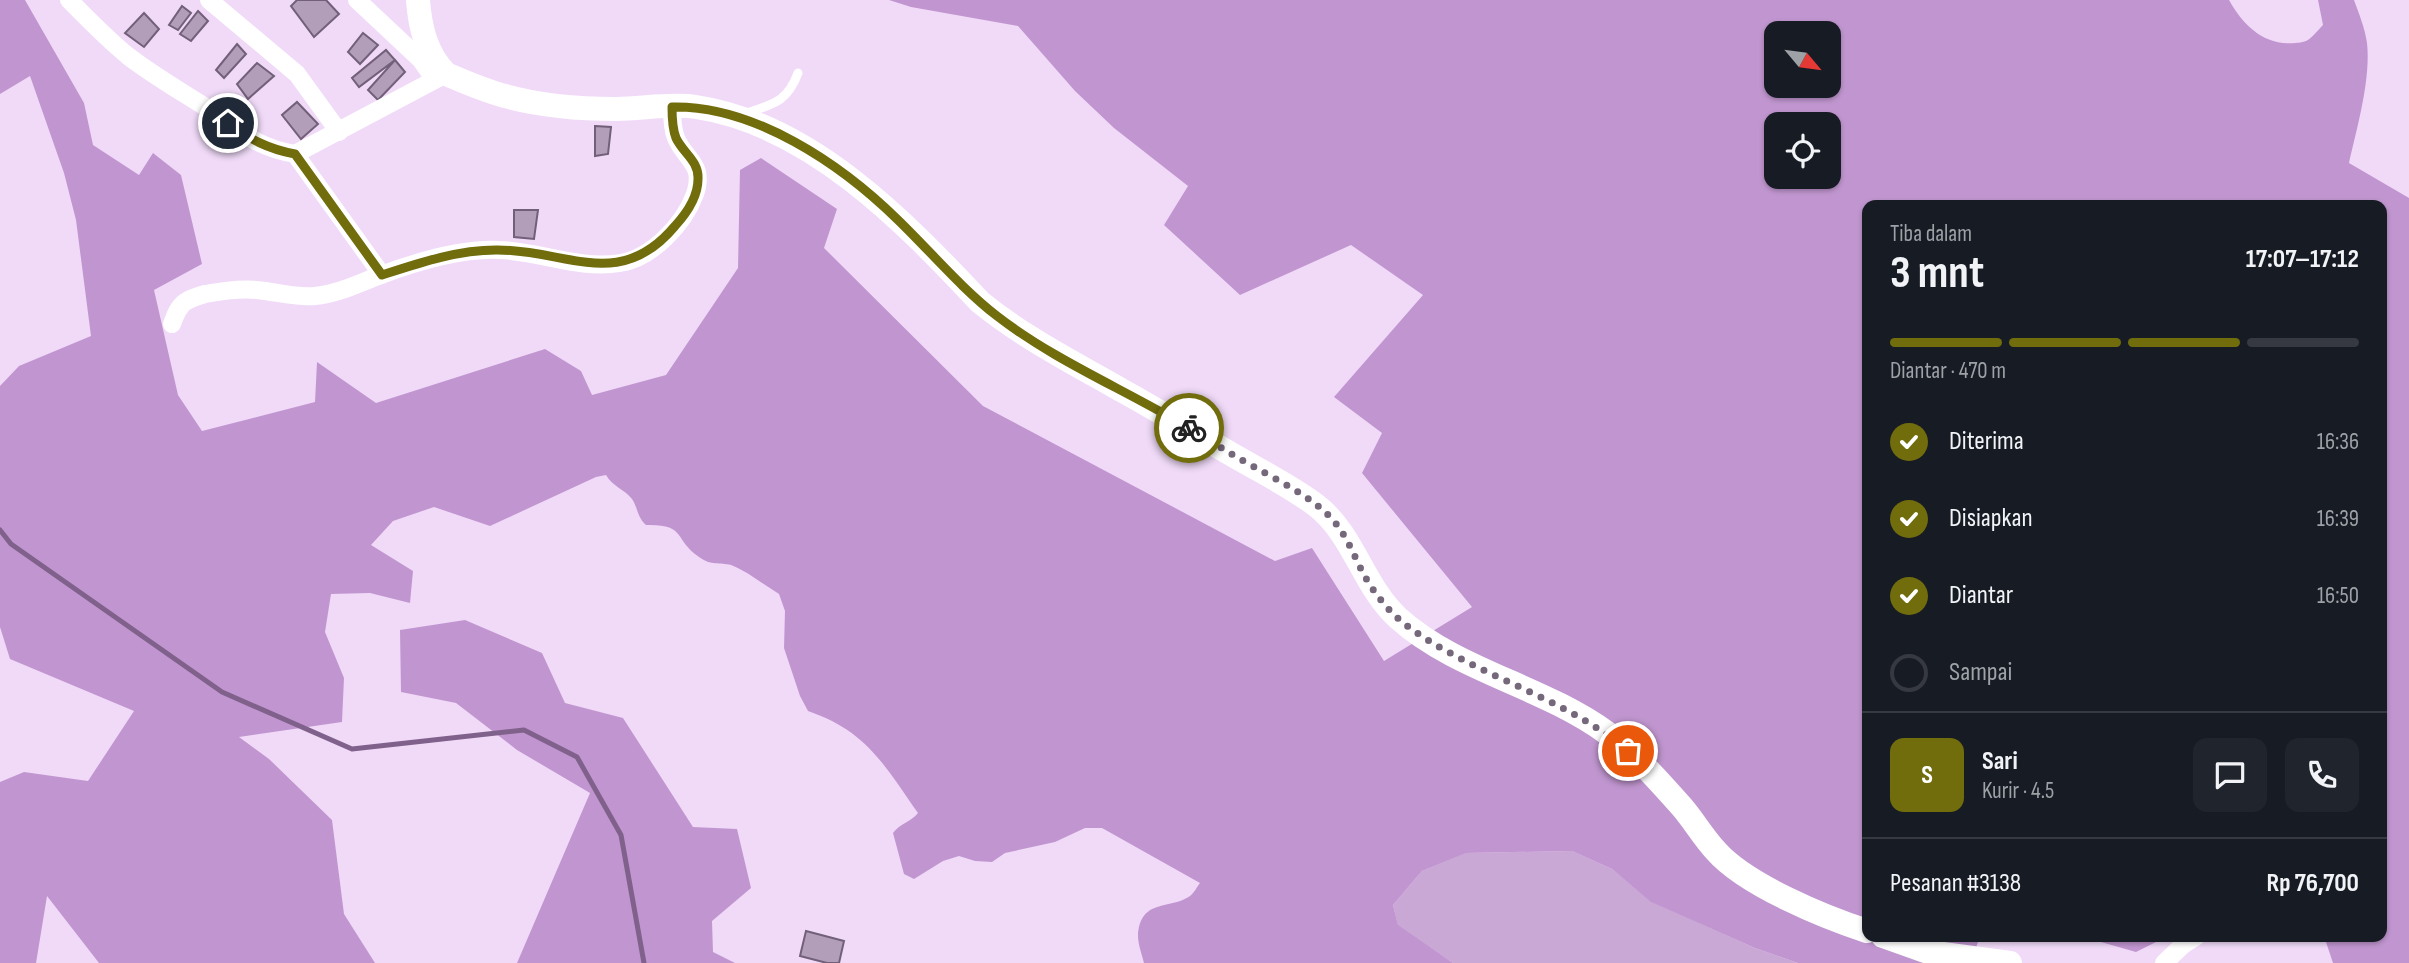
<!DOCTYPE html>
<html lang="id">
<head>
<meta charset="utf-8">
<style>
  body { margin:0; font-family:"Sofia Sans Condensed",sans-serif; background:#20242c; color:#f1f3f6; height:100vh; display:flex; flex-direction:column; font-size:26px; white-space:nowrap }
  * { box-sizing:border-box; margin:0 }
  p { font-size:23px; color:#9ea1a6 }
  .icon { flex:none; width:38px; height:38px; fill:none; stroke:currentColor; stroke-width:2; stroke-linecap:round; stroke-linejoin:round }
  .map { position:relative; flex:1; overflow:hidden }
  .sheet { position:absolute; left:1862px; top:200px; width:525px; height:742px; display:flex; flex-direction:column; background:#171b24; border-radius:14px; box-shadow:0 2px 5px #0004 }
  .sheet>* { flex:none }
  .needle { width:46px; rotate:119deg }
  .buttons { position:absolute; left:1764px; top:21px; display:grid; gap:14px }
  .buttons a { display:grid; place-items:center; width:77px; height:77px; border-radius:14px; background:#171b24; box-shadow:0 2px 5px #0004; font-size:35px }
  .pin { position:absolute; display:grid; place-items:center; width:60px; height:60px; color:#fff; margin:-30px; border:4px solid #fff; border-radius:50%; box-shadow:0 2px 7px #0007 }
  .courier { position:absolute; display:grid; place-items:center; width:70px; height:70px; margin:-35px; border:5px solid #716d0d; border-radius:50%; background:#fff; color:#222; box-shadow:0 2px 9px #0007 }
  .summary em { font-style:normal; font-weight:700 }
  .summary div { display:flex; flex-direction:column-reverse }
  .summary { display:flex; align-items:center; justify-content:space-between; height:119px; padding:0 28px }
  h1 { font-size:46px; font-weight:700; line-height:52px }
  .bar { display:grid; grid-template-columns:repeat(4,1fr); gap:10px 7px; align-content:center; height:84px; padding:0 28px }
  .bar i { height:9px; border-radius:5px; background:#363941 }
  .bar .on { background:#716d0d }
  .bar p { grid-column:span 4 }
  .line { display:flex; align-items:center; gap:18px; padding:0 28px; border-top:2px solid #363941 }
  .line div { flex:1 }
  .round { display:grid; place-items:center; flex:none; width:74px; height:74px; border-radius:14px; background:#20242c }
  ol { padding:0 28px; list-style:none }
  li { display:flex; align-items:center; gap:21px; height:77px }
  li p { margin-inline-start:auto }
  li .icon { padding:7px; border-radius:50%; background:#716d0d; color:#fff; stroke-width:4 }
  li:last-child { color:#9ea1a6 }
  li i { width:38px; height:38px; border:4px solid #363941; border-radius:50% }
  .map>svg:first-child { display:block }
  .green { fill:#c9a8d5 }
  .forest { fill:#c196d0; fill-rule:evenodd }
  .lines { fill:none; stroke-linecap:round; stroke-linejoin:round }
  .stream { stroke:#80618b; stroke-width:5 }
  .building { fill:#b39eba; stroke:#725f79; stroke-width:2 }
  .lane { stroke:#fff; stroke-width:9 }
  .street { stroke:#fff; stroke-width:18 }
  .secondary { stroke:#fff; stroke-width:24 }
  .done { stroke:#75687a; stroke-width:7; stroke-dasharray:0 12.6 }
  .route { stroke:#716d0d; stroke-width:9 }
</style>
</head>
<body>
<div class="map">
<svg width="2409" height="963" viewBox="0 0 2409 963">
  <rect width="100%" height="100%" fill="#f0daf8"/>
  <path class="green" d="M1572,851L1612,869L1652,902L1755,948L1798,963H1453L1398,926L1393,905L1422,871L1465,853Z"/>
  <path class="forest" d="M0,0H25L84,103L93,145L139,175L153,153L181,175L202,264L154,290L178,395L202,431L315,402L317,362L376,403L545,349L581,371L592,395L666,375L738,268L740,170L761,158L837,209L824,248L983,406L1275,561L1312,548L1384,661L1472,607L1362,473L1382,433L1334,397L1423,295L1351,245L1240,295L1164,225L1188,186L1114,128L1075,91L1018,26L911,7L889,0H2229C2243,25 2264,46 2295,43C2297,43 2304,42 2306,41C2312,38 2318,30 2323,25L2318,0H2354C2359,14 2365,28 2367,43C2371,79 2357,128 2349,163L2409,198V963H2333L2324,936H2382V205H1867V936H1980L1971,963H1798L1755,948L1651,902L1612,869L1572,851L1466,853L1422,871L1393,905L1398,925L1453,963H1144C1142,955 1138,944 1138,936C1140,898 1170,910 1190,896C1194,893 1197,887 1200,883L1102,828H1085L1055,842L1005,853L992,862L975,861L959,856L943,861L914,879L904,874L893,833C900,823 911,822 918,813C884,765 867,731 808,711L800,696L784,648L785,611L779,594C764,585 747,571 731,565C720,562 711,566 699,557C673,539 687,524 646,525C637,517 638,508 632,499C624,489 612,486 606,475L596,477L490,526L434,507L393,521L371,545L413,571L410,603L370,593L331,594L325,632L344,678L342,722L239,737L269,759L332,820L344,914L375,963H99L47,896L36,963H0V782L24,772L88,781L134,711L10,659L0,627V386L19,366L91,336L76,220L64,173L30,76L0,94ZM1776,33H1829V86H1776ZM1776,124H1829V177H1776Z
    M465,620L542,653L565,703L623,718L693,827L737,829L751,888L712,921L713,952L735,963H517L590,793L517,750L456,703L401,692L400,630Z
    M2080,936H2168L2136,952Z"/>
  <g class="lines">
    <path class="stream" d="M0,530L11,544L222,692L352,749L524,730L577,757L621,835L644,963"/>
  </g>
  <path class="building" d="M297,0H326L339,14L314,37L291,6Z
    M182,6L191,13L178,30L169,25Z
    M198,11L208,21L191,41L180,34Z
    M144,13L159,29L144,47L125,33Z
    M363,33L378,45L360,64L348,52Z
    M237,44L246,54L224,78L216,70Z
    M386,50L395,60L359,87L352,78Z
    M395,60L405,72L378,100L368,90Z
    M257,63L274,76L248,99L237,84Z
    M297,102L318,124L301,139L282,115Z
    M595,126L611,127L608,154L595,156Z
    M514,210H538L534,239L514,237Z
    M806,931L844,941L839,963H827L800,956Z"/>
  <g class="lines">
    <path class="lane" d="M744,114C772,104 787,103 798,73"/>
    <path class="street" d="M69,0C88,19 107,39 128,56C154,76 182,92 210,110C241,131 255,147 295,154L446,74
      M209,0L297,74L339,132
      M357,0L421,60L435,80
      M295,154L382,275
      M172,324C175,316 178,307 185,302C191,298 198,296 205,294C221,291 241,288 257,290C277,292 296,298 315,296C338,294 359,283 381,275C416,262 460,248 499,250C538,251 580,270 620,263C652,258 684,224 695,194C705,164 686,161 676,138C672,128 672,117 672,107
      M2164,963L2183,945L2197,936"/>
    <path class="secondary" d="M418,0C420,27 426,54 446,74C465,82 485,91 505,96C541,106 579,109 616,109C642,109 670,103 696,107C810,124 904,221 980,302C1023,337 1072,362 1121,390C1158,410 1194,433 1231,454C1260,471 1291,486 1317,506C1354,535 1363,586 1398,618C1457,671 1543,686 1607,733C1634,753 1659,781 1682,807C1694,821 1703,837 1716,851C1746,885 1824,917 1867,931
      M1883,936L1928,952L2010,963"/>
  </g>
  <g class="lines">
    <path class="done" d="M1189,428C1212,442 1234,456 1258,469C1283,483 1313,498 1333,520C1346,535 1353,553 1362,571C1373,592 1390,614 1410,628C1478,677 1563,696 1628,751"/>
    <path class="route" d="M228,123C249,139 268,149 295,154L382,275C419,263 457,250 496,250C566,249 619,293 675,226C686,214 698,197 698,179C699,161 683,153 676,138C672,128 672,117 672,107C754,105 841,164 898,220C930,251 962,289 997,316C1055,361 1126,390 1189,428"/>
  </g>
</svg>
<div class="buttons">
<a><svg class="needle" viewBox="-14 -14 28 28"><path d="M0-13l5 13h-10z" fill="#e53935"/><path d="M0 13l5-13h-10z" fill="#9ea1a6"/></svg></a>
<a><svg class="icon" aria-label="locate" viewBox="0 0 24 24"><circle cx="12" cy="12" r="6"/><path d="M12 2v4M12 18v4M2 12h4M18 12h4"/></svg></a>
</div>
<div class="pin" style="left:1628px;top:751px;background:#ea580c"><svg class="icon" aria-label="bag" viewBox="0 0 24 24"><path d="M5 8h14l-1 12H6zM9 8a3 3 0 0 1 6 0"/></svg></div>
<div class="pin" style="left:228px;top:123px;background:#1f2937"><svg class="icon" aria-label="home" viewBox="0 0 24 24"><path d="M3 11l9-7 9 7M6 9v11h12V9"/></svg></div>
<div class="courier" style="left:1189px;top:428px"><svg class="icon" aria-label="bike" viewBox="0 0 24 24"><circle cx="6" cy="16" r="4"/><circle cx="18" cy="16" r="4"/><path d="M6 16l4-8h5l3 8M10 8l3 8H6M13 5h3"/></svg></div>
<section class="sheet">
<div class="summary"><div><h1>3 mnt</h1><p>Tiba dalam</p></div><em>17:07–17:12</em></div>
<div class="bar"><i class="on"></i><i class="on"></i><i class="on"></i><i></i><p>Diantar · 470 m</p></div>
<ol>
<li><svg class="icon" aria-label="check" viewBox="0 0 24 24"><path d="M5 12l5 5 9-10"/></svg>Diterima<p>16:36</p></li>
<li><svg class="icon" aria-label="check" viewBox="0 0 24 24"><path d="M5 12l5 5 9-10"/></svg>Disiapkan<p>16:39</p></li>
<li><svg class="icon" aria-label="check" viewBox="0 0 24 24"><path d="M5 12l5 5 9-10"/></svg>Diantar<p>16:50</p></li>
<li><i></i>Sampai</li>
</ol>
<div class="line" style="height:126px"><b class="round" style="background:#716d0d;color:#fff">S</b><div><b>Sari</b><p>Kurir · 4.5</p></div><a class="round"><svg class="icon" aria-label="chat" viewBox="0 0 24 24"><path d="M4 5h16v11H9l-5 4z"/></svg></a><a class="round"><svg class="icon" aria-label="phone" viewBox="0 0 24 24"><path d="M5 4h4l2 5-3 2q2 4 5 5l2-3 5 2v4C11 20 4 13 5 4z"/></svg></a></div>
<div class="line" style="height:91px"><div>Pesanan #3138</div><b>Rp 76,700</b></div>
</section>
</div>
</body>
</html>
